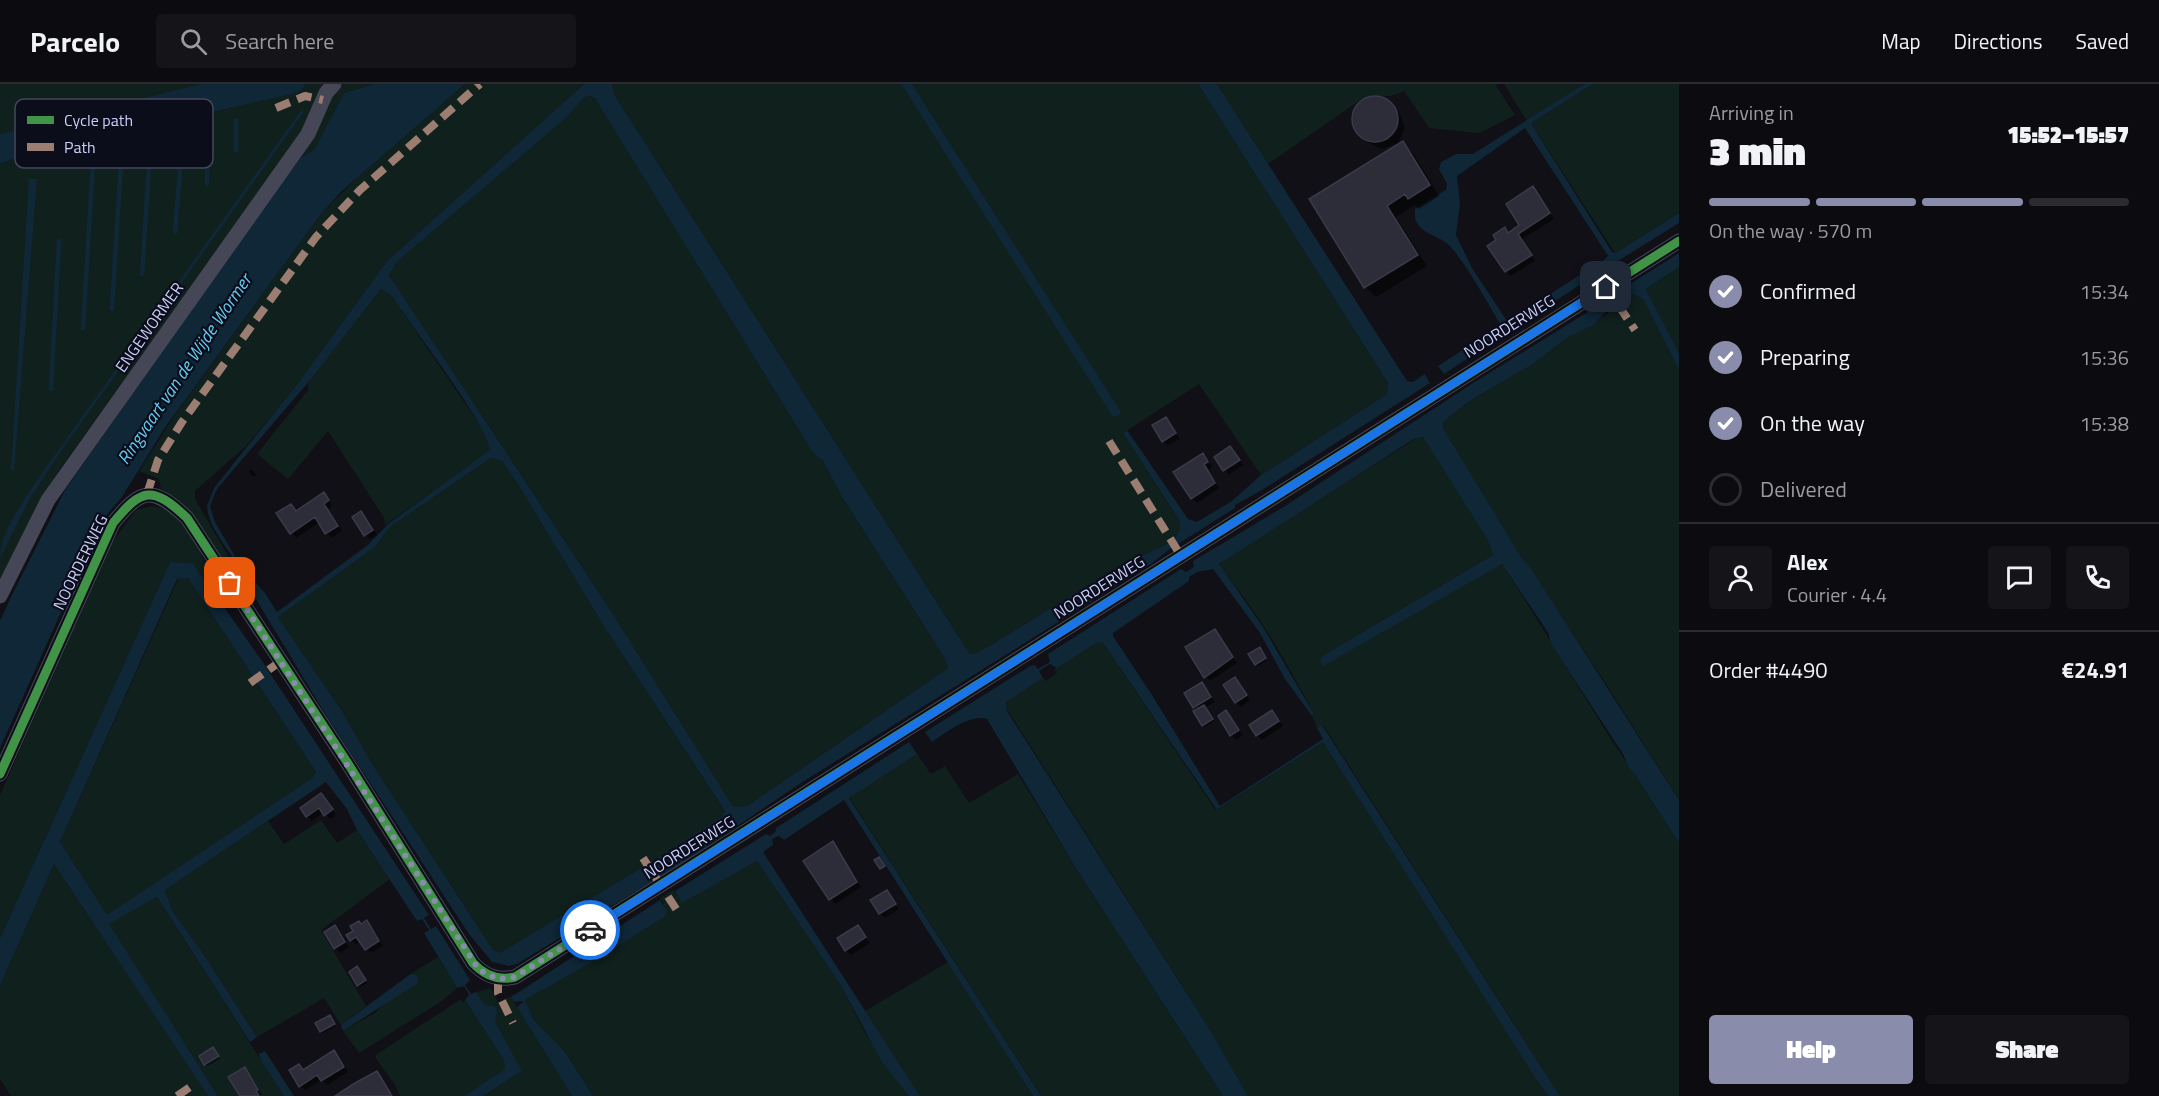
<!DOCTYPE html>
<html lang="en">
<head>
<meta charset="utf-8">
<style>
  body { margin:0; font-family:"Titillium Web",sans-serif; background:#151519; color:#f1f3f6; height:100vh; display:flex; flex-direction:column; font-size:22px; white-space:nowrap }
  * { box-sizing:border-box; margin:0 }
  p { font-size:20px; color:#9a9b9f }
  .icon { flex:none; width:33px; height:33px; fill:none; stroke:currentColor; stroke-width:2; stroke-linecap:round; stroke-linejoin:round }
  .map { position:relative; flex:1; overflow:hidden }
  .side { display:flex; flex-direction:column; background:#0c0c10; width:480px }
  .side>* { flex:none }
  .pin { position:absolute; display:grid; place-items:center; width:51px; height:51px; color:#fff; margin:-26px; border-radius:12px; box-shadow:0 3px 9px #0006 }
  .courier { position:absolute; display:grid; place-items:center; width:60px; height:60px; margin:-30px; border:4px solid #1a73e8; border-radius:50%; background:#fff; color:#222; box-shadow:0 2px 8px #0007 }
  .summary em { font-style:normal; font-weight:800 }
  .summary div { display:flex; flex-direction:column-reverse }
  .summary { display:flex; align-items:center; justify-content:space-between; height:102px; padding:0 30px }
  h1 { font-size:39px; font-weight:800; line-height:45px }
  .bar { display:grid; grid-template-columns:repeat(4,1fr); gap:9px 6px; align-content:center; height:72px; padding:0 30px }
  .bar i { height:8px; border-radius:4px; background:#2c2c30 }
  .bar .active { background:#898caa }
  .bar p { grid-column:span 4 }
  .line { display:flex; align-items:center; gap:15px; padding:0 30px; border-top:2px solid #2c2c30 }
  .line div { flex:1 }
  .round { display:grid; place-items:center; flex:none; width:63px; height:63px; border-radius:6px; background:#151519 }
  ol { padding:0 30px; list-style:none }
  li { display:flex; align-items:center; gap:18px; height:66px }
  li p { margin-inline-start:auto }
  li .icon { padding:6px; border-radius:50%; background:#898caa; color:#fff; stroke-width:4 }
  li:last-child { color:#9a9b9f }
  li i { width:33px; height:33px; border:3px solid #2c2c30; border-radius:50% }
  .primary-button { display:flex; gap:12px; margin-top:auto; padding:12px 30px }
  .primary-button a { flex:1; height:69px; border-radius:6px; background:#898caa; color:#fff; font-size:24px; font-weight:800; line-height:69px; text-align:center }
  .primary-button a+a { background:#151519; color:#f1f3f6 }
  header { display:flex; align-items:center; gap:36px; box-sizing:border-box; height:84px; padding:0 30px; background:#0c0c10; border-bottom:2px solid #2c2c30 }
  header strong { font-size:28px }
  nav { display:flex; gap:33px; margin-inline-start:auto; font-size:21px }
  .search { width:420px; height:54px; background:#151519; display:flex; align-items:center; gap:15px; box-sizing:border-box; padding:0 21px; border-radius:6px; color:#9a9b9f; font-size:22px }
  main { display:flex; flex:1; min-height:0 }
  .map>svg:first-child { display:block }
  .green { fill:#10201d; fill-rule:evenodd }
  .water { fill:#0f2737; fill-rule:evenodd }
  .shadow { fill:#0007 }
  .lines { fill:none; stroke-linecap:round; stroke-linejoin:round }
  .stream { stroke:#0f2737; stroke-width:4.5 }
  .building { fill:#2c2d39; stroke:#3a3a4a; stroke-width:1.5 }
  .minor { stroke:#454757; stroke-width:15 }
  .quiet { stroke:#9b7d72; stroke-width:8; stroke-dasharray:15 8; stroke-linecap:butt }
  .cycleway-casing { stroke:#0c0d1a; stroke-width:13 }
  .cycleway { stroke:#419447; stroke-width:9 }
  .done { stroke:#898caa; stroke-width:6; stroke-dasharray:0 10.8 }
  .route { stroke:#1a73e8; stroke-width:8 }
  .labels { text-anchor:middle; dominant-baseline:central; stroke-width:4.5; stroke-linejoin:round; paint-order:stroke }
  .street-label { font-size:16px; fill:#cacffa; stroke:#0c0d1a }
  .water-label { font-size:18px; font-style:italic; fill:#62cbef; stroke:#0c0d1a }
  .key { fill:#0c0d1a; stroke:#45475d; stroke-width:1.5 }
  .key-label { font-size:16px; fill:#cacffa }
</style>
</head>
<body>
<header>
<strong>Parcelo</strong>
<div class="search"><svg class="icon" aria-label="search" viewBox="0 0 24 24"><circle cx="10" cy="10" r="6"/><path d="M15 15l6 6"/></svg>Search here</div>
<nav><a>Map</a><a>Directions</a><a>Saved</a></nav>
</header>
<main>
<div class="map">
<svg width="1679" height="1012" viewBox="0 0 1679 1012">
  <rect width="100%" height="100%" fill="#101016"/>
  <path class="green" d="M0,0H304V2L306,0H329L311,34L58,388L0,503V80L31,68L0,73ZM296,8L145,45L121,46Z
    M344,0H374L344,9L314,66L301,73L334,4Z
    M465,0H584L387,177L298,299L264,341L246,362L195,407V415L238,489H232L176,416L161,405L159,395L139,387L174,332L321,130L358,93Z
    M612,0H901L1116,333L1120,328L912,0H1198L1388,299L1387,310L1261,391L1199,300L1123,349L1179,436L1180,445L1174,455L1167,460L1117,483L991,561L974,570L969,569L614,10Z
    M1217,0H1495L1515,31L1479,49L1429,44L1404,7C1391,15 1377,11 1362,15L1268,80Z
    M1504,0H1584L1527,37Z
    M1593,0H1679V129L1615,169L1532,41L1533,38Z
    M590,12L595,13L813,369L823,377L842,413L944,573L948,584L747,722L733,724L615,533L389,191L397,178L566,34L585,13Z
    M1679,183V269L1646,205Z
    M381,205L392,212L483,346L491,363L488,369L385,441L384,434L328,347L288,395L257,370L308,306V298Z
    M1633,210L1643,215L1679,286V716L1601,592L1522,474L1443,344V338L1471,316L1535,279L1565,255L1607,230L1613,221Z
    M1419,353L1426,355L1489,458L1493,471L1322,572V582L1497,480L1504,482L1615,662C1623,670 1626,683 1634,689L1679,759V1012H1560L1323,641L1317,644L1312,632L1314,630C1287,579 1257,526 1219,482L1227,473Z
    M491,374L502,377L517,399L605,544L725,727L722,732L656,775L500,870L493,866L373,681L342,627L278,533L374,464L390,443Z
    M152,422C158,423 164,424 170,428C184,437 213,483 208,500L193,479L170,478L0,854V711L111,460L136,426Z
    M188,494L316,688L312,694L107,832L60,758L178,495Z
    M1098,558L1103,559L1215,725L1218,726L1323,658L1548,1012H1248L1212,949L1005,622L1009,613L1039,595L1043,594L1046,597L1057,589L1054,585Z
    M917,670L931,690L945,682L969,719L1018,690L1077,786L1223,1012H1041L849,713Z
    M321,736L337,759L357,746L390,795L321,846L366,922L341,941L324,914L257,953L201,866L173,828L165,806L268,737L284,760Z
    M757,777L841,902L864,947L909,1012H593L565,968L534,936L525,916L596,876L663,833L664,821L660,814L673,806L683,818Z
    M54,780L192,987L208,1012H11L0,995V902Z
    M157,813L284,1012H218L108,840Z
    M438,873L457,904L442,917L359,969L343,947L375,929L415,889H412Z
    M948,878L1033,1012H920L865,927Z
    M489,904L493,907L501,925L507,922L503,915L511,913L572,1012H483L522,987L476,908Z
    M461,915L463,919L465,916L504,977L505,985L464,1012H400L395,1001L375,973L377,970Z"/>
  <path class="water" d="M203,0H306L300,7L292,10L45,66L43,72L36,66L0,80V50C69,35 135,15 203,0Z
    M374,0H465L342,107L321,130L164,345L122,413L103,435L0,664V537L10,515L65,406L266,119L301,73L314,66L344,9Z
    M584,0H612L614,10L969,569L974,570L991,561L1117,483L1167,460L1174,455L1180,445L1179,436L1123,349L1127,346L1188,435L1197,438L1232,417L1261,391L1387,310L1388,299L1198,0H1217L1407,297L1413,298L1425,290L1430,299L1262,406L1235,421V424L1170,465L1151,480L801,699L687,776L517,880L509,882L492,878L469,850L329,636L248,502C242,476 209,452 207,422L214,404L298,299L387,177ZM590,12L595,14L813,369L823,377L842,413L944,573L948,584L747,722L733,723L615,533L389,191L397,178L566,34L585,13ZM381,205L392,212C408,237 491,346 490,366L388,440L369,460L277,528L265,509L251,493H247L215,438L210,422L217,405L311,295ZM491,374L502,377L517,399L605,544L725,727L722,732L656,775L500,869L493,866L373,681L342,627L278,533L374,464L390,443Z
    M901,0H912L1121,328L1119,332L1113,333Z
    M1584,0H1593L1533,38L1532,41L1612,168L1615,169L1679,129V139L1602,187L1598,181L1608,172L1525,44L1457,92L1460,120L1456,151L1472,184L1507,237L1588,186L1592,193L1444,290L1438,282L1501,241C1485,216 1470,185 1450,162C1438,149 1412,151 1415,125L1446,106L1447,100L1439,85L1441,78L1456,70H1473Z
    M302,25L303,29L59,370L29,416L0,474C0,446 25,416 39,393Z
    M29,95H37L14,387L11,386Z
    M1679,169V183L1646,205L1679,269V286L1643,215L1633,210L1613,221L1593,241L1565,255L1535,279L1471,316L1443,338V344L1522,474L1530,483L1679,716V759L1634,689L1629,685L1623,670L1550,558L1549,550L1502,480L1323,582L1320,578L1322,572L1493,471L1489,458L1423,353L1414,355L1219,480L1263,543L1314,630L1312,632L1285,595L1260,549L1213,485L1197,488L1189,493V497L1113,549V552L1152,611L1220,722L1323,655L1317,644L1322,641L1560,1012H1548L1531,987L1323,658L1217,726L1103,559L1098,558L1057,584L1050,580L1039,587L1043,594L1006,618L1007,627L1212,949L1248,1012H1223L1077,786L987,635C971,629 945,649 932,658L925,648L1030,582L1035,581L1038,585L1050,578L1048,570L1181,485L1186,488L1194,483L1193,477L1285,422L1473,299L1607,216L1616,214V209Z
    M170,478L193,479L264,580L429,831L424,834L431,845L436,842L470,896L465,901L471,910L476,908L485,921L494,922L497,928L495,938L522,987L483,1012H464L505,985L504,977L465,916L469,911L464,902L457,904L424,849L429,846L422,835L417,837L357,746L347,725L326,698L165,806L173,828L201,866L257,953L250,958L157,813L109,840L218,1012H208L54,780L0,902V854ZM188,494L316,688L312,694L107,831L60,758L177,495Z
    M909,658L917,670L849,714L1041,1012H1033L844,716L784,756L779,752L772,755L773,761L763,768L920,1012H909L882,978L841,902L757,777L682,819L678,813L664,822L667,828L664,833L596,876L525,916L534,936L565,968L593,1012H572L517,923L524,917L514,918L511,913L660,816L663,821L678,812L675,807L766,750L770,752L776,747V744Z
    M412,889L418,893V899L343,947L341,941Z
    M265,967L294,1012H284L260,975L259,970Z"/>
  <path class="shadow" d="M1375,13L1391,20L1399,28L1405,44L1398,59L1382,65L1367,58L1359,50L1353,34L1360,19Z
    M1402,59L1413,69L1439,112L1419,125L1415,121L1396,133L1427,182L1376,213L1365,203Z
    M1533,104L1554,135L1522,155L1535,177L1510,192L1506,187L1498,156L1504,145L1509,150L1522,141Z
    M1166,335L1180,355L1168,361L1163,357Z
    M1235,369L1243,381L1229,391L1225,386Z
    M1203,371L1212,383L1207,386L1219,404L1197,419L1192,414Z
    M251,385L256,390L254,393L249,388Z
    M328,415L332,422L327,425L342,447L331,454L320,438L296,454L279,430L297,428Z
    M361,429L377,451L370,455L365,451Z
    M1215,547L1237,579L1210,597L1206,593Z
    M1261,567L1267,576L1258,582L1256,580Z
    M1202,600L1215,618L1205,624L1214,637L1205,643L1194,623Z
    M1239,600L1250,616L1241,623L1236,618Z
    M1226,628L1243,651L1236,656L1231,651Z
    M1276,633L1283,642L1262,656L1257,651Z
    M326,716L336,731L330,735L324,728L312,737L307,732Z
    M832,759L861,803L835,820L806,777Z
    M887,808L899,825L885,834L880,829Z
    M366,838L383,862L371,869L361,857L356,860L351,856Z
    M335,843L349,863L340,869L335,864Z
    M858,843L870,859L851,871L846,866Z
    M359,886L367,899L360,903L358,901Z
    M330,932L336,942L323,949L321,947Z
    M215,967L220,975L207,982L201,973Z
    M334,968L348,988L327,1001L322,996L305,1006L301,1002L304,987Z
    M244,985L249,990L262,1011L241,1012Z"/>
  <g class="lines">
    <path class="stream" d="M236,37V66
      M207,100L208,43
      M175,148L182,61
      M142,190L150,67
      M112,225L121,77
      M83,244L93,79
      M51,305L59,157"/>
  </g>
  <path class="building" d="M1352 35a23 23 0 1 1 46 0a23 23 0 1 1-46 0Z
    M1403,57L1430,101L1408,115L1405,110L1387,122L1418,171L1364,204L1309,115Z
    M1533,102L1550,129L1518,150L1532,171L1505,188L1487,162L1496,156L1493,151L1505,143L1508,149L1519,141L1506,120Z
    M1166,333L1176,349L1162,358L1152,341Z
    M1230,362L1240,376L1223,387L1214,373Z
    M1203,369L1208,378L1204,380L1215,399L1191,415L1173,388Z
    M324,408L329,416L324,420L338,442L325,450L315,433L290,450L276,429L291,420L296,427Z
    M361,427L373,446L364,452L352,433Z
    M1215,545L1233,573L1204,594L1185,563Z
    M1260,563L1266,574L1255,581L1248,570Z
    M1235,593L1247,611L1235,619L1223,601Z
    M1202,598L1211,613L1193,624L1184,609Z
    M1204,621L1213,635L1202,642L1193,627Z
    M1226,626L1239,646L1230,652L1218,632Z
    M1272,626L1279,637L1256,652L1249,641Z
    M321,709L333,725L324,732L319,724L306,733L300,724Z
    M833,757L857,798L829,816L803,777Z
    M879,773L885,782L880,785L874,776Z
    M887,806L896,820L879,830L870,816Z
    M367,836L379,857L365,866L356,853L350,857L346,851L353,847L350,842L359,837L361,840Z
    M335,841L345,858L334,865L324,848Z
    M858,841L866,853L845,867L837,854Z
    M357,882L366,896L357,902L349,888Z
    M330,931L335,940L320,948L315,939Z
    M213,963L219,972L204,981L199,972Z
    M334,966L344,983L321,997L317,991L299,1003L289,986L299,980L303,986Z
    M245,983L258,1006L256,1007L259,1012H240L228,993Z
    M377,987L392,1012H335L355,999Z"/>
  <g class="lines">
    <path class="minor" d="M0,512L48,416L308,50L326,9L334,0
      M0,690L113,439C142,404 152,401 187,434L347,678L473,879C485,892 498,897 515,893L1679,157"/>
    <path class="quiet" d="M276,24L305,12L323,16
      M1606,203L1635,246
      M1109,357L1181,472
      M147,410L158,376L182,338L316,153L360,106L480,0
      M250,599L281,577
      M643,774L678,828
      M498,895V909L513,939
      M177,1012L196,999"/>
    <defs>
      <path id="cycleway" d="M0,690L113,439C142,404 152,401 187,434L347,678L473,879C485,892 498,897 515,893L1679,157"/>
    </defs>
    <use href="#cycleway" class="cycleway-casing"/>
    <use href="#cycleway" class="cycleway"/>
  </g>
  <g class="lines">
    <path class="done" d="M230,499L479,886L498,895L515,893L590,846"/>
    <path class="route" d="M590,846L1606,203"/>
  </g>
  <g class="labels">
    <g class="street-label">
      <text transform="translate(1509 242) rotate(-32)">NOORDERWEG</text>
      <text transform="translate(149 243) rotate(-55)">ENGEWORMER</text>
      <text transform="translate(80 478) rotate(-64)">NOORDERWEG</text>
      <text transform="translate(1099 503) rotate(-32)">NOORDERWEG</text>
      <text transform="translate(689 763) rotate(-32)">NOORDERWEG</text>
    </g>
    <g class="water-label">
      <text transform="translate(184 285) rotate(-56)">Ringvaart van de Wijde Wormer</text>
    </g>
  </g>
  <rect x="15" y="15" width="198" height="69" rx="9" class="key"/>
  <rect x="27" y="32" width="27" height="8" fill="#419447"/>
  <rect x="27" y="59" width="27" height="8" fill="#9b7d72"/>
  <g class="key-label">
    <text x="64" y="42">Cycle path</text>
    <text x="64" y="69">Path</text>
  </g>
</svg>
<div class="pin" style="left:230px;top:499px;background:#ea580c"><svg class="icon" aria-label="bag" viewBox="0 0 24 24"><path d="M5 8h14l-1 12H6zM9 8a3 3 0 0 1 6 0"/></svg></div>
<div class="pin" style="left:1606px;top:203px;background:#1f2937"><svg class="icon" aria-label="home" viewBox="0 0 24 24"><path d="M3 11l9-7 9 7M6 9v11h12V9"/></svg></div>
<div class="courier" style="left:590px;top:846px"><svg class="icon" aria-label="car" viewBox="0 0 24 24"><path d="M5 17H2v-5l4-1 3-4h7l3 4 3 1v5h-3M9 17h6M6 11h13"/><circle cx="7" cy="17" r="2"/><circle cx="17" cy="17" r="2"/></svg></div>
</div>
<section class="side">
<div class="summary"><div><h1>3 min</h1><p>Arriving in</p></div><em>15:52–15:57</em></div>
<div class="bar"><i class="active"></i><i class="active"></i><i class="active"></i><i></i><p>On the way · 570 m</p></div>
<ol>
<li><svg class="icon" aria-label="check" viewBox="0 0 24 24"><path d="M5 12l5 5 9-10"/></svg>Confirmed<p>15:34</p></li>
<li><svg class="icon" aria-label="check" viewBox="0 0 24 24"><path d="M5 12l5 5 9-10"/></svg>Preparing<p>15:36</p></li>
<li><svg class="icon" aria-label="check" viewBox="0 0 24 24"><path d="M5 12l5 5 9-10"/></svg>On the way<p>15:38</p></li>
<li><i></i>Delivered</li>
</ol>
<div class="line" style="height:108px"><a class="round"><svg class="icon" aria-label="person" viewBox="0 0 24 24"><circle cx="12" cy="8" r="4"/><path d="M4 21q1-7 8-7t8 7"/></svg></a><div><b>Alex</b><p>Courier · 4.4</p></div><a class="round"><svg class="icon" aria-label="chat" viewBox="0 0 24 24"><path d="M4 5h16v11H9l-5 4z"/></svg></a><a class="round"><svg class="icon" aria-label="phone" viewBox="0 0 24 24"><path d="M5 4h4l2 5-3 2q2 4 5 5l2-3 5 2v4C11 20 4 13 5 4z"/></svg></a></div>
<div class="line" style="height:78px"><div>Order #4490</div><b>€24.91</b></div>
<div class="primary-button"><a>Help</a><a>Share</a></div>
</section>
</main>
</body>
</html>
